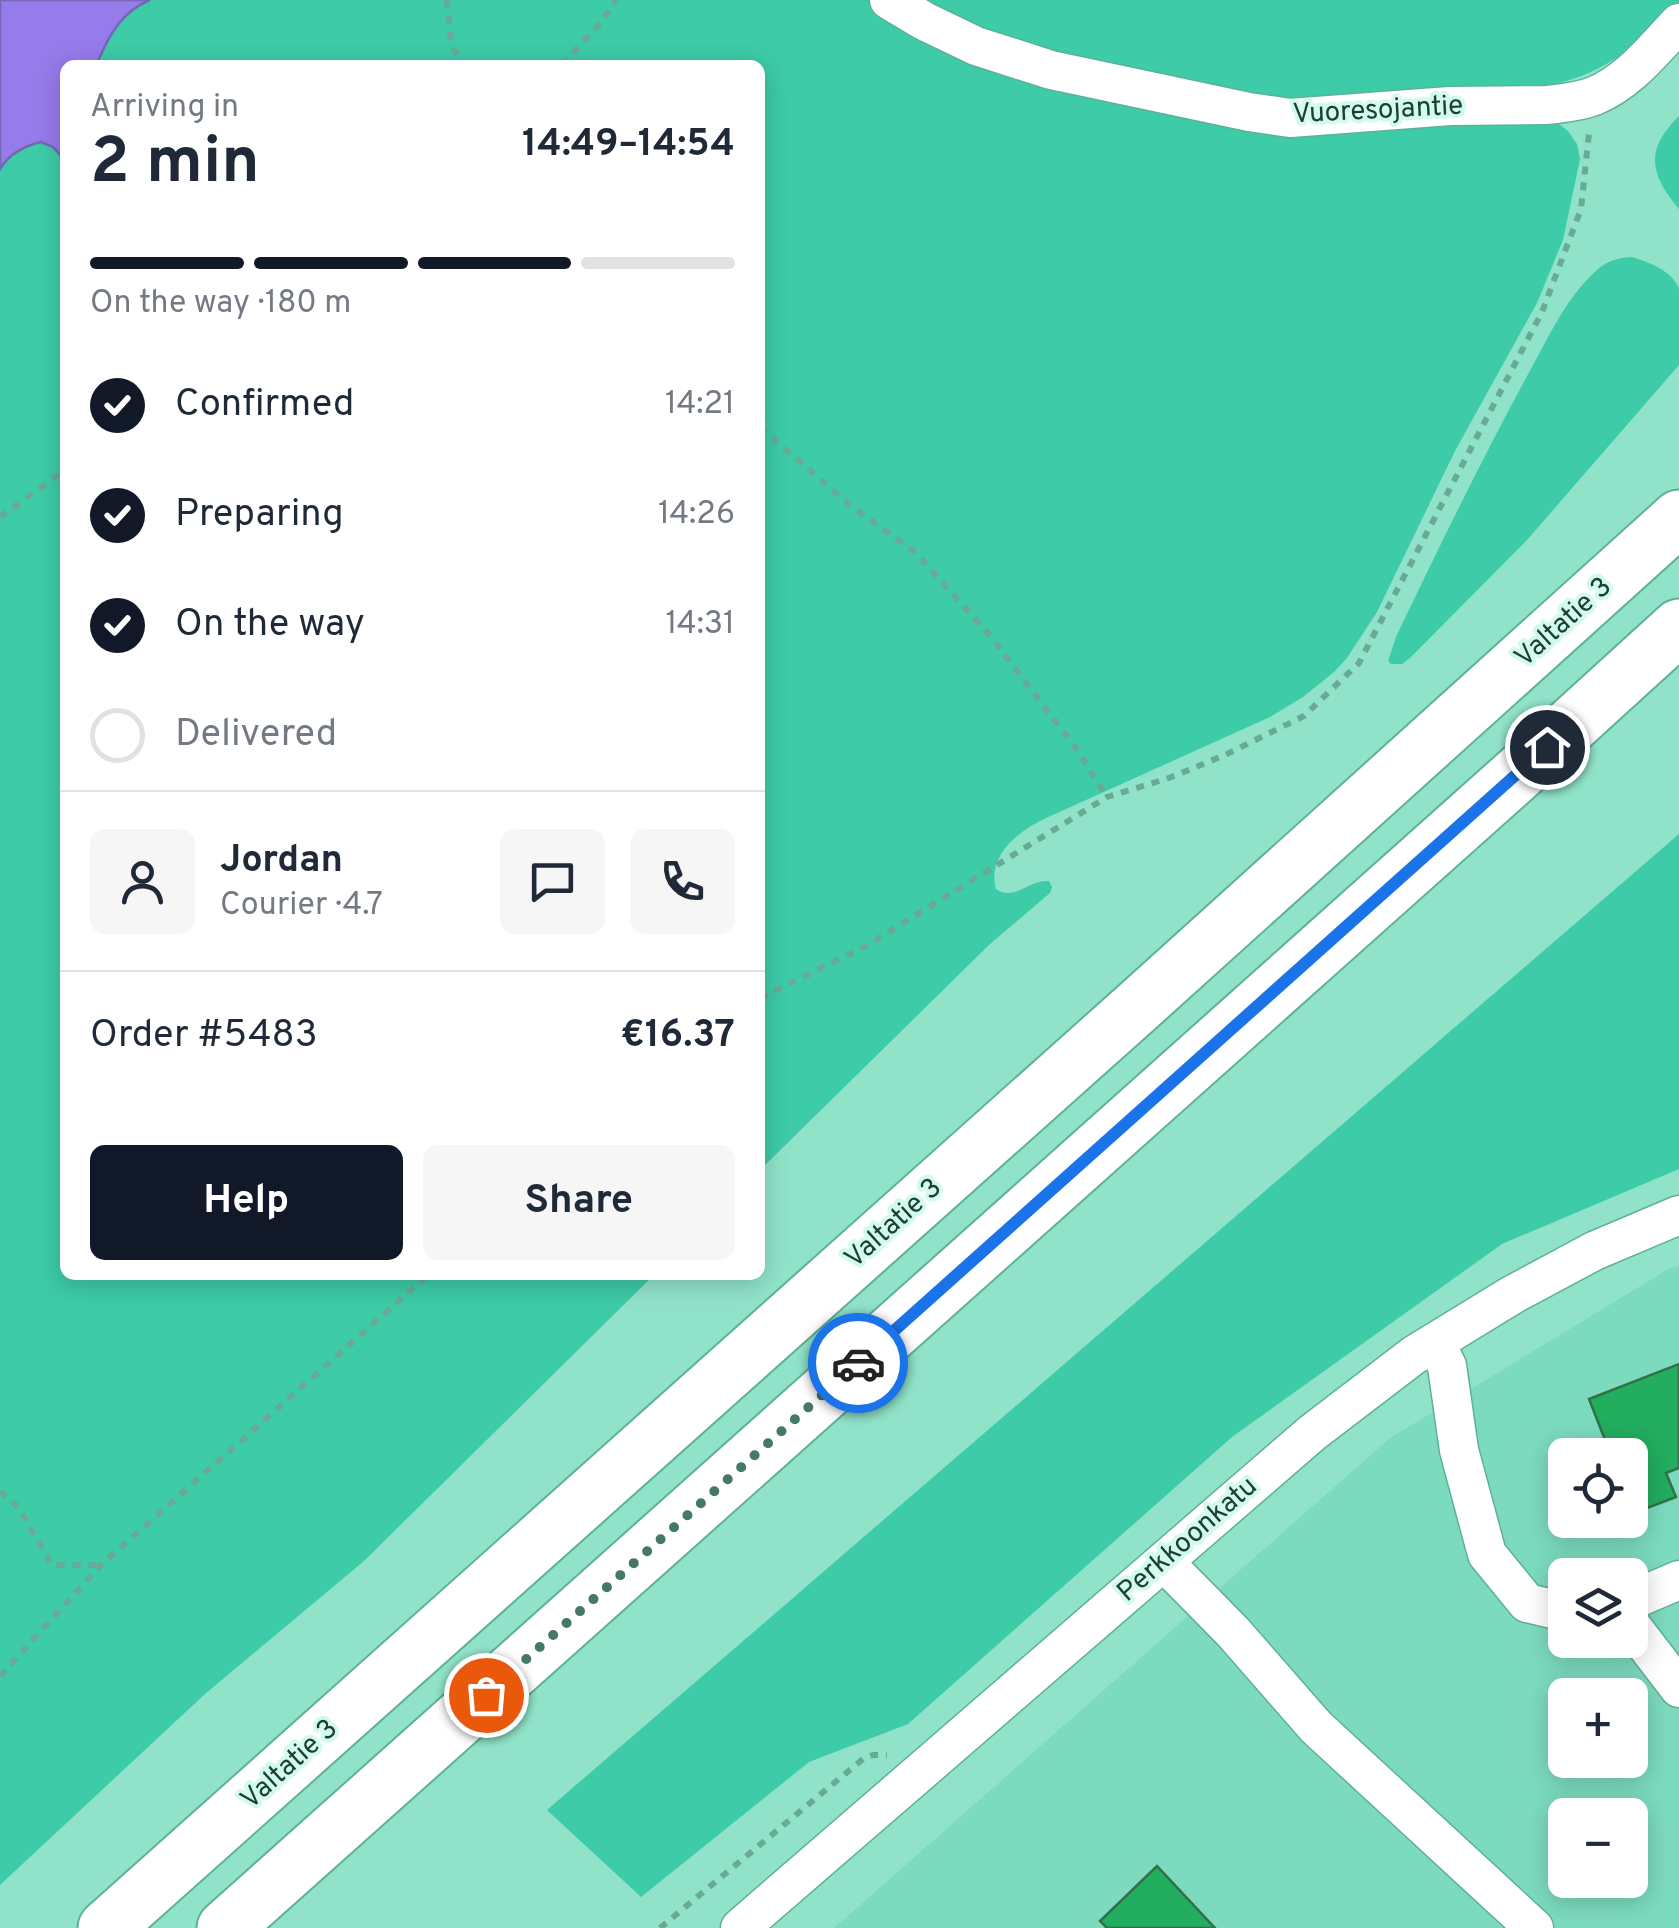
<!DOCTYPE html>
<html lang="en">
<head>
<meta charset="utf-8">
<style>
  body { margin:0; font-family:Overpass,sans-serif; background:#f6f6f7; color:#1f2937; height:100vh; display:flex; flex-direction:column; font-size:38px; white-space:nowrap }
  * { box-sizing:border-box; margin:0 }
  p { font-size:32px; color:#747a83 }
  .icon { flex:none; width:55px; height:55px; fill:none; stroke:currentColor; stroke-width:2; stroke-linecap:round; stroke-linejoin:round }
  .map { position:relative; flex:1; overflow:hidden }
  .sheet { position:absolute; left:60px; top:60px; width:705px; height:1220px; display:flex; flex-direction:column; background:#fff; border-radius:15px; box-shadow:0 5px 25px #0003 }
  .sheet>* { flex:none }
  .tools { position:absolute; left:1548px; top:1438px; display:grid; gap:20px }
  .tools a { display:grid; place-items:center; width:100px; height:100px; border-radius:15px; background:#fff; box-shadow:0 5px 25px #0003; font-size:50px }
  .pin { position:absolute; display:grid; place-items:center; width:85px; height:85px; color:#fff; margin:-42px; border:5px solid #fff; border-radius:50%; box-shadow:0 2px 10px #0007 }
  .courier { position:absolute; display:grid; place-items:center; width:100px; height:100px; margin:-50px; border:8px solid #1a73e8; border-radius:50%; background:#fff; color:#222; box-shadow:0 2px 12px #0007 }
  .summary em { font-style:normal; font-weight:700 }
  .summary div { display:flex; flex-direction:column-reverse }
  .summary { display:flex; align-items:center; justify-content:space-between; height:170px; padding:0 30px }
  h1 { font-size:65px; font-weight:700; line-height:75px }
  .bar { display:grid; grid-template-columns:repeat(4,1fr); gap:15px 10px; align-content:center; height:120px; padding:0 30px }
  .bar i { height:12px; border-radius:8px; background:#e0e1e3 }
  .bar .selected { background:#111827 }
  .bar p { grid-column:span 4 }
  .line { display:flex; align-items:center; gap:25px; padding:0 30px; border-top:2px solid #e0e1e3 }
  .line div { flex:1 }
  .round { display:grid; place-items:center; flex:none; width:105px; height:105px; border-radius:15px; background:#f6f6f7 }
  ol { padding:0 30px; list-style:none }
  li { display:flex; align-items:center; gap:30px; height:110px }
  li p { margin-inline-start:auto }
  li .icon { padding:10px; border-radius:50%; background:#111827; color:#fff; stroke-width:4 }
  li:last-child { color:#747a83 }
  li i { width:55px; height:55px; border:5px solid #e0e1e3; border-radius:50% }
  .primary-button { display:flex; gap:20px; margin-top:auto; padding:20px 30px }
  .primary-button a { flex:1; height:115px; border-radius:15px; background:#111827; color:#fff; font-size:40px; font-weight:700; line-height:115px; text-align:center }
  .primary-button a+a { background:#f6f6f7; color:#1f2937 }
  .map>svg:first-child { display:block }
  .built { fill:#7cdbbf; fill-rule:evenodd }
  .green { fill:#3dcba8 }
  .water { fill:#967bea; stroke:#7169b4; stroke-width:2.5 }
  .building { fill:#22ad5f; stroke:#336f47; stroke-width:2.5 }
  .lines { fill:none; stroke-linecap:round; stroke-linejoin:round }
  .minor-casing { stroke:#5eb199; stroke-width:41 }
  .highway-casing { stroke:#5eb199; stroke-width:59 }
  .path { stroke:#68aa95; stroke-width:6; stroke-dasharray:8 8; stroke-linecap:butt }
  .minor { stroke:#fff; stroke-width:38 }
  .highway { stroke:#fff; stroke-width:55 }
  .done { stroke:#457869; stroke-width:10; stroke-dasharray:0 18 }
  .route { stroke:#1a73e8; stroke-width:12 }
  .labels { text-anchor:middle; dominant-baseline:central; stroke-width:8; stroke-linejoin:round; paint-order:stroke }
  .street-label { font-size:28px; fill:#1c3f35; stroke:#d3fbed }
</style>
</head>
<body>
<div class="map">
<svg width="1679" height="1928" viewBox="0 0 1679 1928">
  <rect width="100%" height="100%" fill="#90e3c9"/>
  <path class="built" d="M1679,1266V1928H834L1390,1438L1670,1268ZM1565,1455H1630V1520H1565ZM1565,1575H1630V1640H1565ZM1565,1695H1630V1760H1565ZM1565,1815H1630V1880H1565Z"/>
  <path class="green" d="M150,0H871L918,30L1356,127L1556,122L1568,131L1577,144L1580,159L1563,240L1537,303L1455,451L1377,612L1347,658L1334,672L1303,697L1270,717L1044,819C1017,832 987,856 996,889C1014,902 1029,879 1049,881L1052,887L1050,893L990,944L760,1170V65H99L98,59C110,33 123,11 150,0Z
    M906,0H1679V9C1630,49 1605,75 1541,87L1305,108L1084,67Z
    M1679,116V209C1649,173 1645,150 1679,116Z
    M41,142L53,147L65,160V1275H654L364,1561L205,1694L0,1885V169C9,154 24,146 41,142Z
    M1632,257C1648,262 1673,271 1679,289C1679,299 1679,350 1679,365L1527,540L1411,657L1402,664H1391L1388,661L1396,637C1438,549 1480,463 1526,378C1547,341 1565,298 1597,270C1608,260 1618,258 1632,257Z
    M1679,834V1169L1502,1244L1232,1437L908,1724L809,1762L641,1897L547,1810Z"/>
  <path class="water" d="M0,0H150C123,11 110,33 99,59V65H65V160L53,147L41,142C24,146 9,154 0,169Z"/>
  <path class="building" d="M1679,1364V1468L1666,1473L1676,1497L1634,1513L1630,1504V1455H1611L1589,1399Z
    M1157,1866L1215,1928H1107L1100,1921Z"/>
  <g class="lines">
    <defs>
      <path id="minor" d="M889,0L924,21L976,46L1051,70L1249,112L1290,118L1450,106L1547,105C1563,103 1579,102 1594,96C1629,82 1654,49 1679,23
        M1435,1342L1447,1366L1459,1450L1487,1554L1527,1603L1565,1612
        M1164,1562L1233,1632L1316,1727L1534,1928
        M1630,1601L1679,1580
        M1630,1624L1679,1688
        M740,1928L1312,1433L1414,1355L1512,1295L1594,1251L1679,1215"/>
      <path id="highway" d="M106,1928L1135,1009L1679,518
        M225,1928L1521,771L1679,627"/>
    </defs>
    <use href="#minor" class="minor-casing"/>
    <use href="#highway" class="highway-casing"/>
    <path class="path" d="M447,0L451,41L461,65
      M562,65L602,21L616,0
      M760,427L850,505L916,553L991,637L1078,751L1107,797
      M0,517L65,470
      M760,998L866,946L1107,797L1169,778L1225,755L1304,716L1359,663L1542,312L1581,209L1589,133
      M0,1491L19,1508L52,1565H99
      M0,1676L101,1565L428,1275
      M660,1928L863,1759L873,1755H887"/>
    <use href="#minor" class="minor"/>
    <use href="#highway" class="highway"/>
  </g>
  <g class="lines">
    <path class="done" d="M486,1695L858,1363"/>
    <path class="route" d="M858,1363L1547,747"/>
  </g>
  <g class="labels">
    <g class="street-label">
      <text transform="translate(1378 111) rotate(-3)">Vuoresojantie</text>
      <text transform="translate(1564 623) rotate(-42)">Valtatie 3</text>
      <text transform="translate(894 1224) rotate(-42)">Valtatie 3</text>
      <text transform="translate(1188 1540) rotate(-41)">Perkkoonkatu</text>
      <text transform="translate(290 1765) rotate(-42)">Valtatie 3</text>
    </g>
  </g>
</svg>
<div class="tools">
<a><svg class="icon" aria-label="locate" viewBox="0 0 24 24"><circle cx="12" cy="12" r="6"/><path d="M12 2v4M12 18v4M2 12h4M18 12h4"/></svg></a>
<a><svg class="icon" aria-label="layers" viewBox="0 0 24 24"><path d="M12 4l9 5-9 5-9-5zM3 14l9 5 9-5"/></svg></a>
<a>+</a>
<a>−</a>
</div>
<div class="pin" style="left:486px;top:1695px;background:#ea580c"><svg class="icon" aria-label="bag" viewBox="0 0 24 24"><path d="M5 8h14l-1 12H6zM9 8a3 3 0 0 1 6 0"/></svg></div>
<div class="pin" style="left:1547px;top:747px;background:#1f2937"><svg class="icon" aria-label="home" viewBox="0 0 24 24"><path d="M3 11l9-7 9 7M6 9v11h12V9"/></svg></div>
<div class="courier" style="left:858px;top:1363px"><svg class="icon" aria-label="car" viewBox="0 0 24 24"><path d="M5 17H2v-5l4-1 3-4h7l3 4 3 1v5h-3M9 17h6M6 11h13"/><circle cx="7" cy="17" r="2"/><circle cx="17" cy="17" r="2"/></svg></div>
<section class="sheet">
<div class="summary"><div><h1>2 min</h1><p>Arriving in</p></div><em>14:49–14:54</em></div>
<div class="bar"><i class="selected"></i><i class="selected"></i><i class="selected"></i><i></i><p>On the way · 180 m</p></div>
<ol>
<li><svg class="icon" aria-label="check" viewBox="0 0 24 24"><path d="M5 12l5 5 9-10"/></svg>Confirmed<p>14:21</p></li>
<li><svg class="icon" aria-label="check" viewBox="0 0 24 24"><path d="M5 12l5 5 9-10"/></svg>Preparing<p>14:26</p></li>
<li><svg class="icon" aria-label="check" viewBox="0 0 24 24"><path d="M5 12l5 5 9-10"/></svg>On the way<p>14:31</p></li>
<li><i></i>Delivered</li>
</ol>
<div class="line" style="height:180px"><a class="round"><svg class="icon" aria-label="person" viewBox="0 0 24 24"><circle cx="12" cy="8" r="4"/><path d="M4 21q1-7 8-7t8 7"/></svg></a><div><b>Jordan</b><p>Courier · 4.7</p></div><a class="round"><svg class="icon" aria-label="chat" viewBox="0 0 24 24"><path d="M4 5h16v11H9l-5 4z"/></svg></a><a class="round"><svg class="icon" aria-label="phone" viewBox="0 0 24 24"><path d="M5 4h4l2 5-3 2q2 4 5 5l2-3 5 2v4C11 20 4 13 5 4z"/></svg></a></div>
<div class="line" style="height:130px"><div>Order #5483</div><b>€16.37</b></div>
<div class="primary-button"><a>Help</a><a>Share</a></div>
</section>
</div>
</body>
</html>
